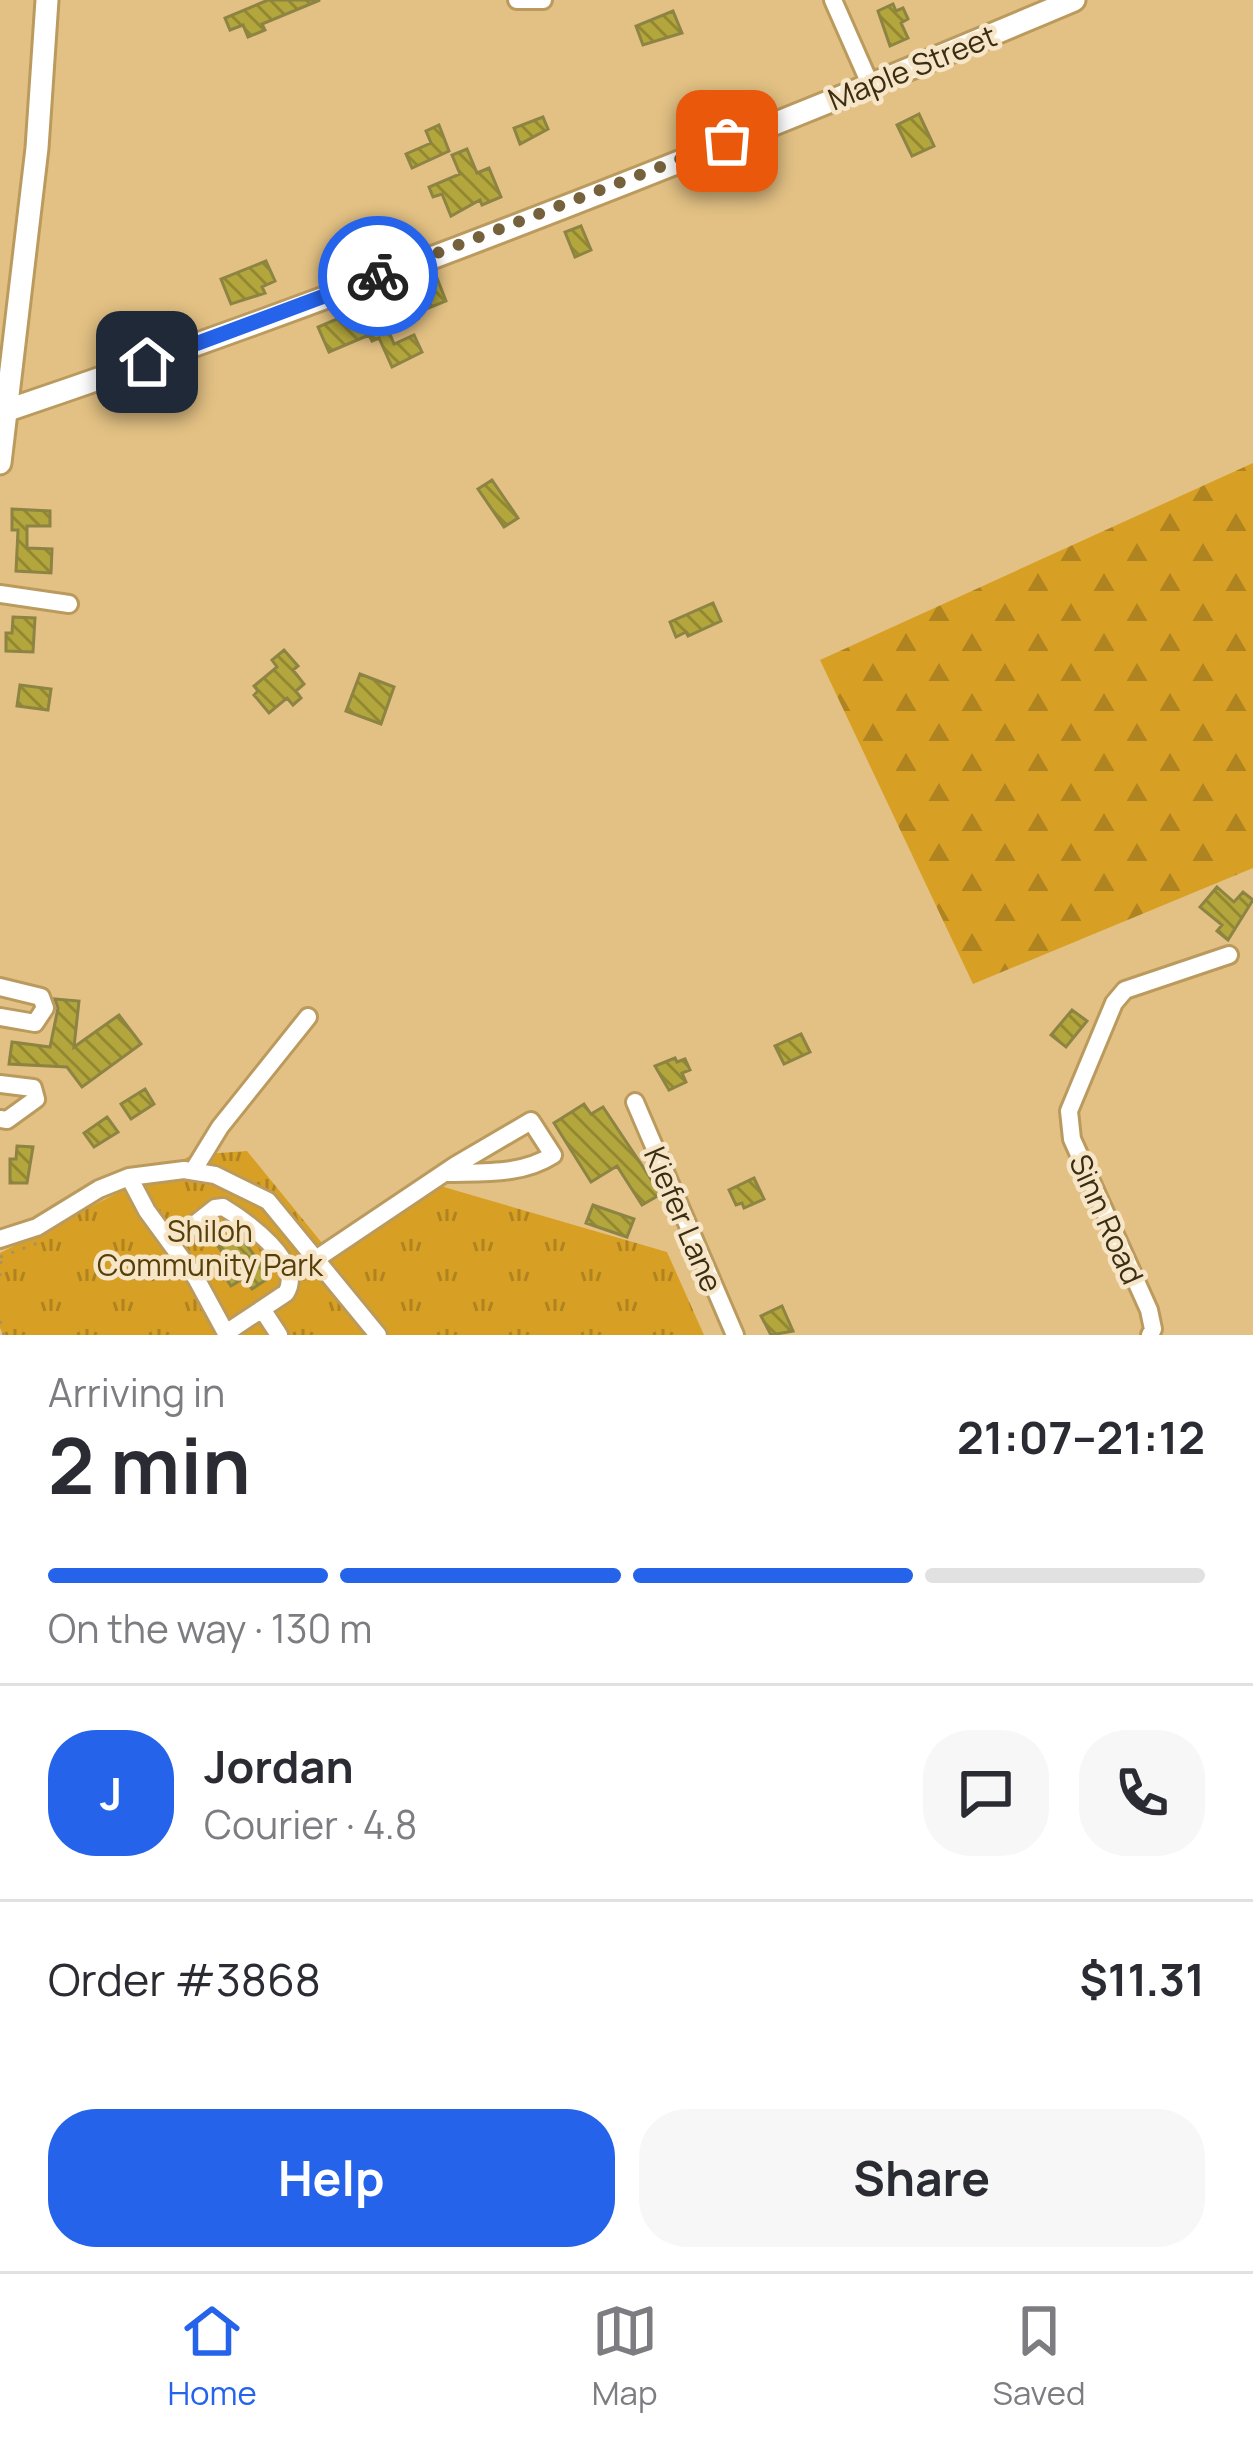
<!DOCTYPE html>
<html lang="en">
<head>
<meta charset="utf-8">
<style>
  body { margin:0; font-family:Manrope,sans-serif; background:#f7f7f7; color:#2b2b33; height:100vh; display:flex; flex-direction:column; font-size:45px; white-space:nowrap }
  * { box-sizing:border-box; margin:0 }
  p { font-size:39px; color:#7c7c81 }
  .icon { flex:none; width:66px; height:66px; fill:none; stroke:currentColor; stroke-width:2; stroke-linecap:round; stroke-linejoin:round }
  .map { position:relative; height:1335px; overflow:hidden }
  .panel { display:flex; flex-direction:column; background:#fff; flex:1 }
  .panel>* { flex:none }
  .pin { position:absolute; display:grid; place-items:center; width:102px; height:102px; color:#fff; margin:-51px; border-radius:24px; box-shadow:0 6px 18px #0006 }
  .courier { position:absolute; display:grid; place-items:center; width:120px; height:120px; margin:-60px; border:9px solid #2563eb; border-radius:50%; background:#fff; color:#222; box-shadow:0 3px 15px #0007 }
  .head em { font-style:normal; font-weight:700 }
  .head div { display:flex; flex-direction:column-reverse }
  .head { display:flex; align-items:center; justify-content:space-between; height:204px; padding:0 48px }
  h1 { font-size:78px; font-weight:700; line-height:90px }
  .bar { display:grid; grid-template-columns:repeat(4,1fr); gap:18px 12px; align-content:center; height:144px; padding:0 48px }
  .bar i { height:15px; border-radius:9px; background:#e1e1e2 }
  .bar .active { background:#2563eb }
  .bar p { grid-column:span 4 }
  .line { display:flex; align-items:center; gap:30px; padding:0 48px; border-top:3px solid #e1e1e2 }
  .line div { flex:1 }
  .round { display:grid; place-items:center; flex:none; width:126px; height:126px; border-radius:48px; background:#f7f7f7 }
  .primary-button { display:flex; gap:24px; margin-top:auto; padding:24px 48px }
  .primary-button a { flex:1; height:138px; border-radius:48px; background:#2563eb; color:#fff; font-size:48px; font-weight:700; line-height:138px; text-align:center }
  .primary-button a+a { background:#f7f7f7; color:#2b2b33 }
  .tab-bar { display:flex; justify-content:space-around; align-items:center; height:168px; border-top:3px solid #e1e1e2; background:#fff; font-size:33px; color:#7c7c81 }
  .tab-bar a { display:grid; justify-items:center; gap:6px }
  .tab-bar .active { color:#2563eb }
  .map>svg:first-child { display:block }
  .forest { fill:url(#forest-firs) }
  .park { fill:url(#park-tufts) }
  .building { fill:url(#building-back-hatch); stroke:#8d8443; stroke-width:3 }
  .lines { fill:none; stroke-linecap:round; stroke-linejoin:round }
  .minor-casing { stroke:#bb9a5e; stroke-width:22 }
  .major-casing { stroke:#bb9a5e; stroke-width:27 }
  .path { stroke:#ac915f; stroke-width:3; stroke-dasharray:3 9; stroke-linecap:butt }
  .minor { stroke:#fff; stroke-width:16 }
  .major { stroke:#fff; stroke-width:21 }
  .done { stroke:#75613b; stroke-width:12; stroke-dasharray:0 21.6 }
  .route { stroke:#2563eb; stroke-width:15 }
  .labels { text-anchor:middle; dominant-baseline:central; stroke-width:9; stroke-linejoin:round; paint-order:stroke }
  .street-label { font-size:30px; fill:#3a2d13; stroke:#f6e5c7 }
  .park-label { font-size:30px; fill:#563e08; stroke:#f6e5c7 }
</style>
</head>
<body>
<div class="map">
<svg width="1253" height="1335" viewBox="0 0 1253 1335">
  <defs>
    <pattern id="forest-firs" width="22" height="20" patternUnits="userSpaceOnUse" patternTransform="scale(3)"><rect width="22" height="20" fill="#d7a025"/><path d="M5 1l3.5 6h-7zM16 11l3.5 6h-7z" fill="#af831f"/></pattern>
    <pattern id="park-tufts" width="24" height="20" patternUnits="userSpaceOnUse" patternTransform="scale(3)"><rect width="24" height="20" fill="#d7a025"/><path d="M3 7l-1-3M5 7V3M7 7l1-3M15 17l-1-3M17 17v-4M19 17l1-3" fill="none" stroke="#af831f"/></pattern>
    <pattern id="building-back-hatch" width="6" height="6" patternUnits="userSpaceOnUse" patternTransform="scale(3)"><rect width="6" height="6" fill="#b3a63d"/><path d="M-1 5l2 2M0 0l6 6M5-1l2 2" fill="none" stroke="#938832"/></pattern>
  </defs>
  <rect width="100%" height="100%" fill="#e3c184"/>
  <path class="forest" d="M1253,463V868L973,984L820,660Z"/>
  <path class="park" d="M247,1151L331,1254L437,1185L667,1252L704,1335H3L0,1328V1253L192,1155Z"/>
  <path class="building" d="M268,0H320L262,24L265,30L248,37L243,25L230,30L225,18Z
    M893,4L896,11L903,8L908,19L901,23L908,38L890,46L878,11Z
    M673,11L682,33L643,45L636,26Z
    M919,114L934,146L912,156L897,125Z
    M543,117L548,129L520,144L514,128Z
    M439,125L449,151L412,168L406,154L431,143L426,131Z
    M467,149L477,173L489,168L501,197L482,205L480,200L451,216L442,194L433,197L429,187L460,174L452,155Z
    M581,226L591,250L575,257L565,232Z
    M266,261L275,281L262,287L265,293L231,304L221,279Z
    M437,278L446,301L416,313L418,319L408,323L395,292Z
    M377,302L394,344L414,335L422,352L392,367L379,338L372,341L369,335L329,352L318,327Z
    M492,480L518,518L504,527L478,489Z
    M12,509L50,511V526H27V548L52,549L51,573L16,571L18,530H12Z
    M713,603L721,621L688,636L686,632L676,637L670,622Z
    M13,617L35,618L33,652L6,651V633H12Z
    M284,650L298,666L293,670L304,684L296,691L301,698L293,705L287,698L269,713L254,695L258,691L254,686L277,667L272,660Z
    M360,674L394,687L381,724L346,711Z
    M20,685L51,689L48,710L17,706Z
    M1217,887L1234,902L1243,892L1253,900L1228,940L1217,931L1222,925L1200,907Z
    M55,999L79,1001L74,1047L119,1015L141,1044L82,1087L67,1067L9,1064L12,1042L50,1047L58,1008Z
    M1072,1010L1087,1021L1066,1047L1051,1035Z
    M801,1034L810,1052L784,1064L775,1046Z
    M675,1058L677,1062L685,1059L690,1070L682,1073L686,1082L669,1090L655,1066Z
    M145,1089L154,1104L131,1119L121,1104Z
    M584,1104L591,1114L603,1107L661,1194L642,1205L617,1166L591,1182L554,1123Z
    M107,1117L118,1132L94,1147L84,1133Z
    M17,1146L33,1147L27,1183H10V1159H16Z
    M754,1178L764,1199L744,1208L742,1203L736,1205L729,1190Z
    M593,1205L634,1219L627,1237L586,1223Z
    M238,1233L270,1277L252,1289L244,1278L231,1286L217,1264L226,1258L218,1246Z
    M782,1306L793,1331L771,1335L761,1316Z"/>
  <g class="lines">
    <defs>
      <path id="minor" d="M517,0H543
        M833,0L870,84
        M0,594L69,604
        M0,987L41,997L45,1008L35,1023L0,1017
        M0,1084L33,1088L36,1099L7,1120L0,1119
        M635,1102L735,1335
        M193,1171L220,1127L308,1017
        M129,1177L147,1211L196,1278L227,1335
        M0,1239L37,1227L99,1189L129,1177L184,1170L215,1175L268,1201L378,1335
        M171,1243L215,1208L223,1207C246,1221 305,1263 286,1293L226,1333
        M316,1259L456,1165L531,1121L553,1155C522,1175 484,1172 448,1173
        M262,1309L279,1335
        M1150,1335L1153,1329L1149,1310L1072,1139L1069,1111L1114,1003L1125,990L1229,955"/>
      <path id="major" d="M8,410C366,289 726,147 1074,0
        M0,463L37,148L47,0"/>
    </defs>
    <use href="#minor" class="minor-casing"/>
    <use href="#major" class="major-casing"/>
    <path class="path" d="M0,1257L38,1243
      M0,1276L1,1259
      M0,1321L4,1335"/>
    <use href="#minor" class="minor"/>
    <use href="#major" class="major"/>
  </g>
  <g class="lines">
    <path class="done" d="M378,276L727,141"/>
    <path class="route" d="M147,362L378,276"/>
  </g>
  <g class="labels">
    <g class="street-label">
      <text transform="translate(912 67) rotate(-22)">Maple Street</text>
      <text transform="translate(684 1219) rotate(67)">Kiefer Lane</text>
      <text transform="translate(1107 1219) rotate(66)">Sinn Road</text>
    </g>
    <g class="park-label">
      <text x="210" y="1230">Shiloh<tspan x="210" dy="34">Community Park</tspan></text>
    </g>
  </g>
</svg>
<div class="pin" style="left:727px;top:141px;background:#ea580c"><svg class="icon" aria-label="bag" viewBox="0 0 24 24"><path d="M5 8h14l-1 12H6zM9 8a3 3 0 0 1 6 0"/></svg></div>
<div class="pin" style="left:147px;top:362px;background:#1f2937"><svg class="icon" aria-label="home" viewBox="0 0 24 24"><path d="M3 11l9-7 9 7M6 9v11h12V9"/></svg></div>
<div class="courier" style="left:378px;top:276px"><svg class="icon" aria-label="bike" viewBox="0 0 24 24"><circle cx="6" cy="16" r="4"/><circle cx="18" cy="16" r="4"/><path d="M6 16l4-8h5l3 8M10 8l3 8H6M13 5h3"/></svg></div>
</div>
<section class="panel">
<div class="head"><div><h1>2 min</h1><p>Arriving in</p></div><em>21:07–21:12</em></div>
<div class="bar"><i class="active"></i><i class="active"></i><i class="active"></i><i></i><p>On the way · 130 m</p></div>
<div class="line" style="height:216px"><b class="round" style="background:#2563eb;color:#fff">J</b><div><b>Jordan</b><p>Courier · 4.8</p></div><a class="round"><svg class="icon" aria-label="chat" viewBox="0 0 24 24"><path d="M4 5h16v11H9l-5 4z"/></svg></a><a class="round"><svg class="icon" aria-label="phone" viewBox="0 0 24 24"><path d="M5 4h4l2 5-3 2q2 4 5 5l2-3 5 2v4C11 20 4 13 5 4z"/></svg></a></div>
<div class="line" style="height:156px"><div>Order #3868</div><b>$11.31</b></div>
<div class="primary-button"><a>Help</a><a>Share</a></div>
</section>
<nav class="tab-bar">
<a class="active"><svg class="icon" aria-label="home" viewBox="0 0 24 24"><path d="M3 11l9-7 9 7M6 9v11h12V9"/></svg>Home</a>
<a><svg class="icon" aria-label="map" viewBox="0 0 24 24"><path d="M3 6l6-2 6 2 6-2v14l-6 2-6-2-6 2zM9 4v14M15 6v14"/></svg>Map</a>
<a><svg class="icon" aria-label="saved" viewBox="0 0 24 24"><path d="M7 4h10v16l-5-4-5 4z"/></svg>Saved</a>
</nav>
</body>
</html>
